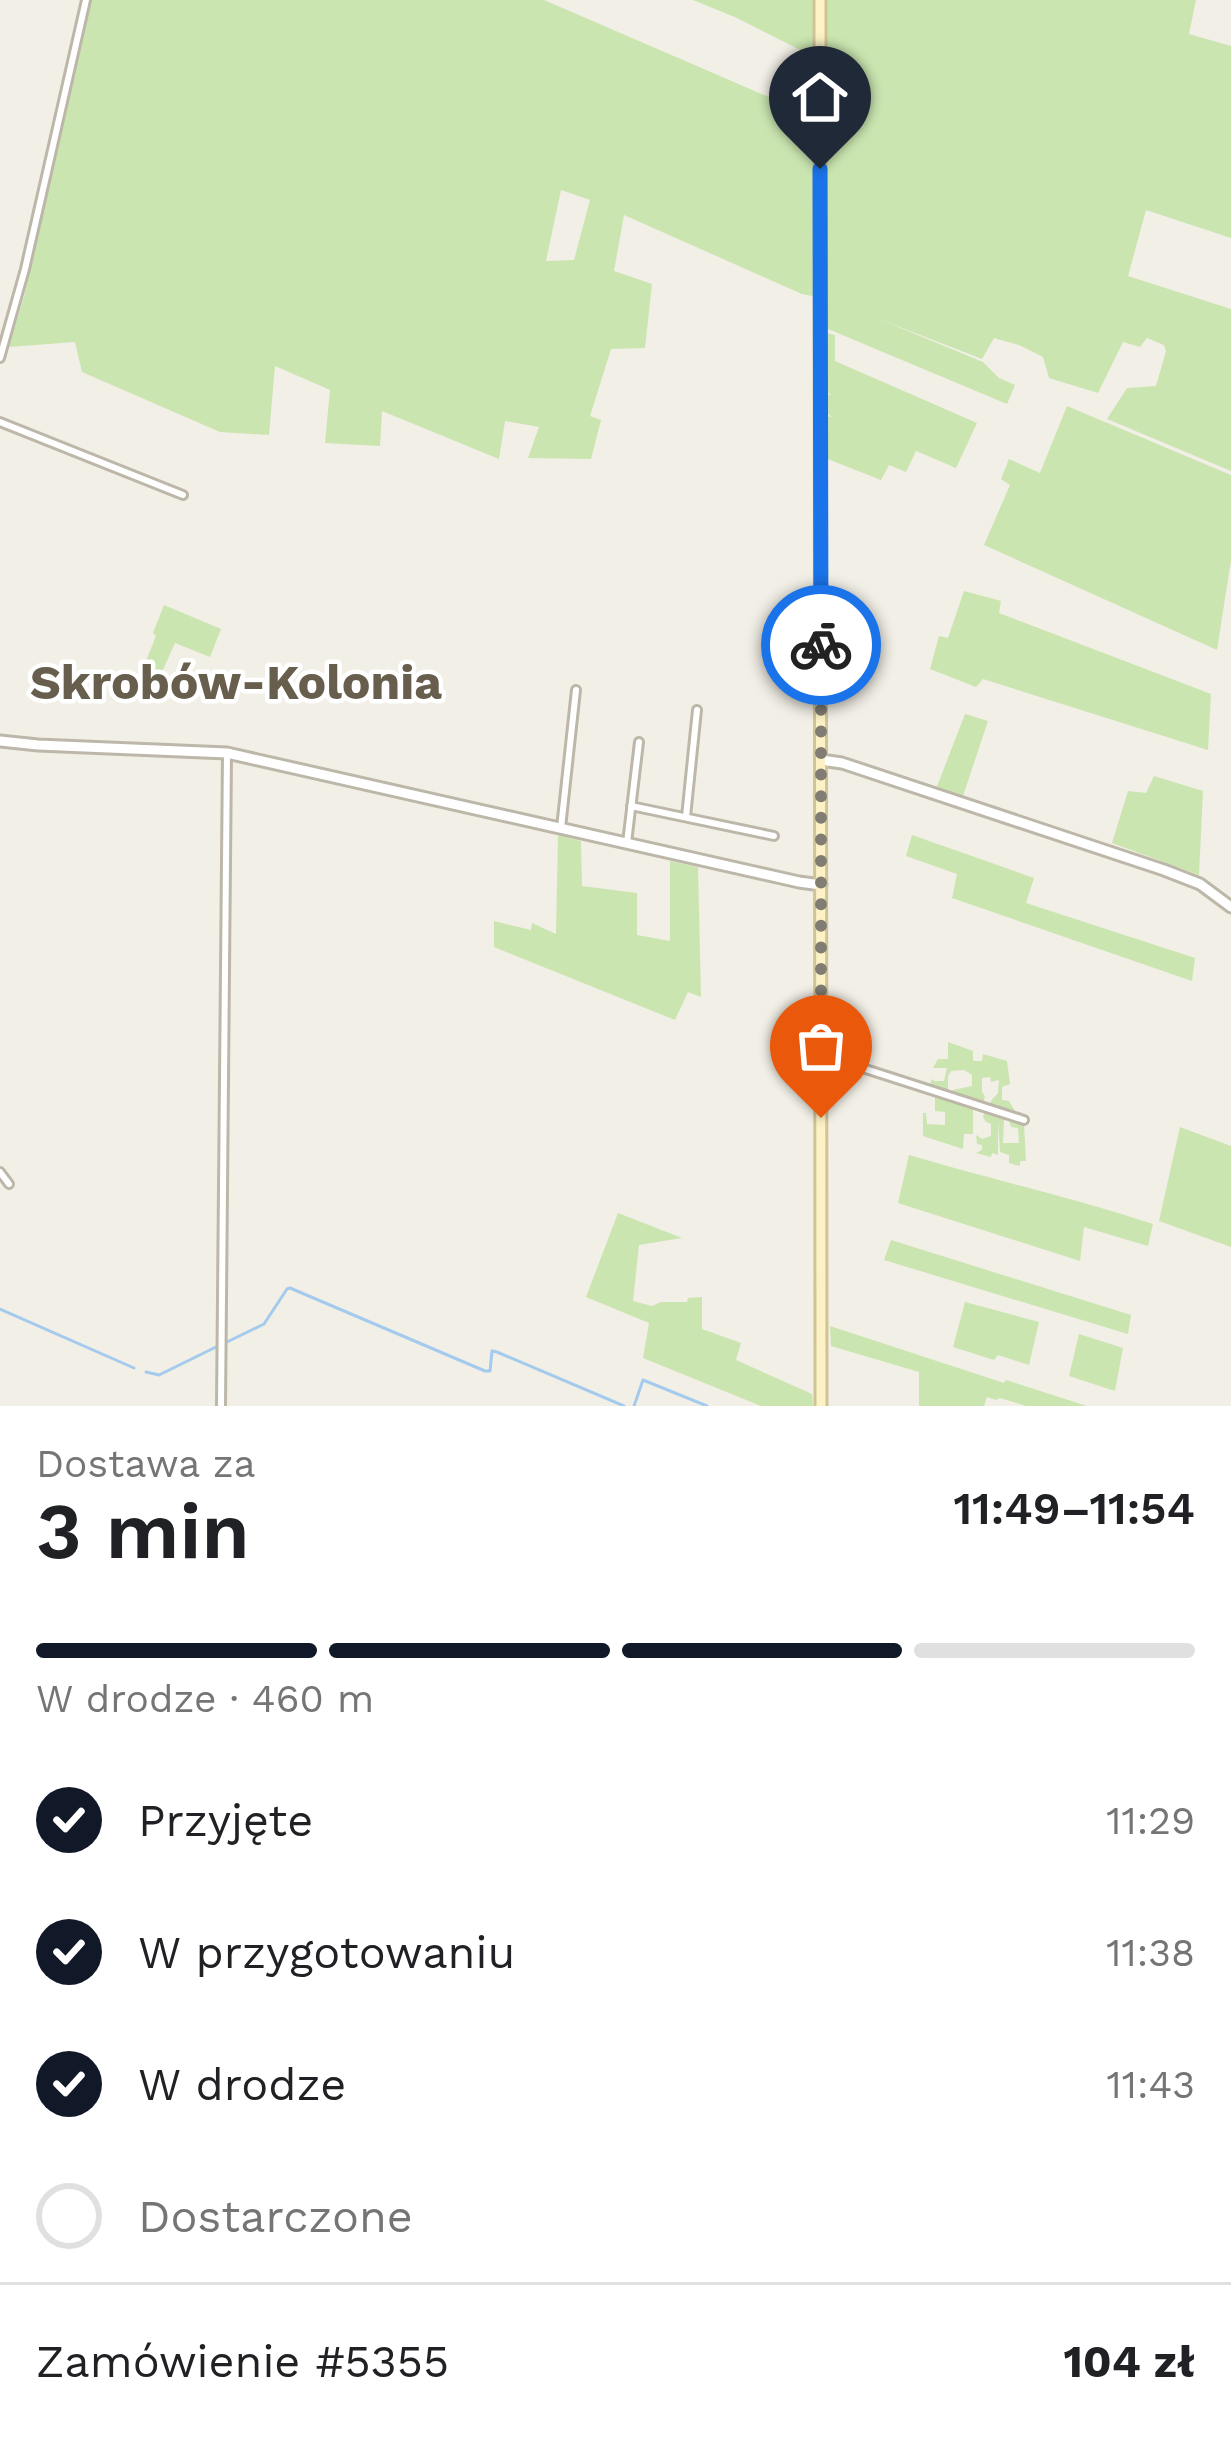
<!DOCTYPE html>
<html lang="pl">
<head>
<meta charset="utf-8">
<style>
  body { margin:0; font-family:"Work Sans",sans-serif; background:#f6f6f6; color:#202124; height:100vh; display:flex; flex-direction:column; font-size:45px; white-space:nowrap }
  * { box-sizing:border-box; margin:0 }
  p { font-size:39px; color:#757577 }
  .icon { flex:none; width:66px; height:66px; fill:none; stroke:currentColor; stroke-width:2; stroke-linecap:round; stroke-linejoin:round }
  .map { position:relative; height:1406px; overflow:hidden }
  .details { display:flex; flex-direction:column; background:#fff; flex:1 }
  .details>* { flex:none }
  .pin { position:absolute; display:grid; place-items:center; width:102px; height:102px; color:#fff; margin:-123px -51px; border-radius:50% 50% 50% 0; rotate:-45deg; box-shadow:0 0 12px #0007 }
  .pin .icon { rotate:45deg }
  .courier { position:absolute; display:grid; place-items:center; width:120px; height:120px; margin:-60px; border:9px solid #1a73e8; border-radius:50%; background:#fff; color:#222; box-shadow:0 3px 15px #0007 }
  .summary em { font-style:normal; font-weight:600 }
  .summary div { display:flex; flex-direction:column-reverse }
  .summary { display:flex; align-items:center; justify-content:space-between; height:204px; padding:0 36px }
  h1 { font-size:78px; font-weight:600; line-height:90px }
  .bar { display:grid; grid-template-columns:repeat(4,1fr); gap:18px 12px; align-content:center; height:144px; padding:0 36px }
  .bar i { height:15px; border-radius:9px; background:#e0e0e0 }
  .bar .current { background:#111827 }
  .bar p { grid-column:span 4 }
  .line { display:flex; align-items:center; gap:30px; padding:0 36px; border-top:3px solid #e0e0e0 }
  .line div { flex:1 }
  ol { padding:0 36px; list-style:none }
  li { display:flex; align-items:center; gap:36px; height:132px }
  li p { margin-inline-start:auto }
  li .icon { padding:12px; border-radius:50%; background:#111827; color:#fff; stroke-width:4 }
  li:last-child { color:#757577 }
  li i { width:66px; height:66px; border:6px solid #e0e0e0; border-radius:50% }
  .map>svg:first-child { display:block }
  .green { fill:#cae5b0; fill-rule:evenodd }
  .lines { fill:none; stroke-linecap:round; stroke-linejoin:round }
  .stream { stroke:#a4cbed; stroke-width:3 }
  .minor-casing { stroke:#bdb7a9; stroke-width:12 }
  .tertiary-casing { stroke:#bdb7a9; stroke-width:15 }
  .secondary-casing { stroke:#d0c497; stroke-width:15 }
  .minor { stroke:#fff; stroke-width:6 }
  .tertiary { stroke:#fff; stroke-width:9 }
  .secondary { stroke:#fcf2c5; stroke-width:9 }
  .done { stroke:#817d73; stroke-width:12; stroke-dasharray:0 21.6 }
  .route { stroke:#1a73e8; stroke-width:15 }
  .labels { text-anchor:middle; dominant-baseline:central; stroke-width:9; stroke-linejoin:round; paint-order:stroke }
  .quarter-label { font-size:48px; font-weight:bold; fill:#675e4d; stroke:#fff }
</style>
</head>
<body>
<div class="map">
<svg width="1231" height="1406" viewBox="0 0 1231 1406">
  <rect width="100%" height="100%" fill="#f2efe6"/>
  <path class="green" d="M91,0H544L829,123L830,65L737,18L693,0H1196L1189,34L1231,46V238L1146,210L1128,276L1231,309V471L1107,419L1127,388L1156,386L1166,351L1164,345L1147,338L1140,347L1123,342L1098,393L1049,378L1043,357L1019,345L994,338L982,359L879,319L983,362L999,378L1015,385L1007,404L828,329L824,305L827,299L802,294L624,215L614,271L652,284L645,348L611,349L590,416L601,420L591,459L528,458L539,427L505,421L499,459L382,411L380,446L325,443L330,390L275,366L269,435L220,432L82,372L75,342L9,347L25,293L31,256ZM561,190L590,200L574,260L546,261Z
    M827,333L835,335V361L977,423L956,468L916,451L906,472L889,465L881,480L825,458L826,416L832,417L826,413L825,394L831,395L825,390Z
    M1067,406L1231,475V560L1217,650L984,545L1010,485L1001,479L1009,459L1040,473Z
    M964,591L1001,601L999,613L1211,694L1208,750L983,679L976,687L930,669L939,636L948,638Z
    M164,605L221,629L210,657L175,643L161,674L144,666L156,636L153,633Z
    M965,714L988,721L963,796L936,789Z
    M1154,776L1203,791L1199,875L1112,843L1128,791L1146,793Z
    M558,835L581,841L582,886L637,893V935L670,941V861L698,867L701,997L688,992L675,1020L494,947V921L531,930L532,923L556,934Z
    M912,835L1034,878L1026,903L1195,958L1192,981L952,898L957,874L906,856Z
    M948,1042L973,1051V1061H982L983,1054L1007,1061L1010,1084L1002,1087V1100L1009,1101L1015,1111L990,1106L991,1101L998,1093L999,1080L991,1082L990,1077L982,1078V1091L985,1097L983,1103L952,1092L953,1090L972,1086V1075L964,1070L951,1071L948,1076V1092L929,1086L932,1079L934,1081H944L947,1068H933L938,1059H948Z
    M935,1093L973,1106V1134H964L963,1149L923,1136V1113H926L927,1124L945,1125V1112L935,1111Z
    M985,1110L1004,1119L1003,1143H1019L1018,1128L1011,1127L1009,1120L1024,1124L1026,1161H1020V1166L1009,1163V1155L1000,1152L998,1121V1155L992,1153L991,1157L976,1153L982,1150V1145L977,1144L976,1135L982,1139L991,1136V1124L986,1122L983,1117Z
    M1180,1127L1231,1146V1247L1159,1221Z
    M909,1155C990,1179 1073,1198 1153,1224L1148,1246L1084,1227L1080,1261L898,1203Z
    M618,1213L682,1238L639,1245L633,1301L652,1306L661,1302H687L688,1298L702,1297V1329L741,1343L736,1360L812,1394L813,1406H761L643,1358L649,1323L586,1297Z
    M891,1240L1131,1315L1128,1334L884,1260Z
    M965,1302L1039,1322L1029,1365L998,1355L994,1360L953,1347Z
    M830,1326L1004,1383L1006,1380L1087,1406H1026L1000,1398L996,1400L987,1397L984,1406H919V1372L831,1346Z
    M1079,1334L1123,1348L1115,1391L1069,1376Z"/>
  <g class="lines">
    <path class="stream" d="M0,1309L134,1368
      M227,1342L264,1324L287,1289L290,1288L485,1371H490L492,1351L497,1352L624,1406
      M146,1372L159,1375L216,1347
      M634,1406L643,1380L707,1406"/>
    <defs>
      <path id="minor" d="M0,358L25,269L86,0
        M0,422L183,495
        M631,806L774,836
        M686,817L697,710
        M561,828L576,690
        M627,843L639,742
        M822,1055L1024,1120
        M0,1172L9,1184
        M221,1406L227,753"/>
      <path id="tertiary" d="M0,741L38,745L227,753L799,882L821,885
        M821,760L842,763L1164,870L1200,884L1231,907"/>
      <path id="secondary" d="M820,0L821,1406"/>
    </defs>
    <use href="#minor" class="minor-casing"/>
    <use href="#tertiary" class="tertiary-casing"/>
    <use href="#secondary" class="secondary-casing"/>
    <use href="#minor" class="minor"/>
    <use href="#tertiary" class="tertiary"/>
    <use href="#secondary" class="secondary"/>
  </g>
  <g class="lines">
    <path class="done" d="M821,645V1118"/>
    <path class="route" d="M820,169L821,645"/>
  </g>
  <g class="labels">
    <g class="quarter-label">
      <text x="236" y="682">Skrobów-Kolonia</text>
    </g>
  </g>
</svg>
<div class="pin" style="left:821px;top:1118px;background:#ea580c"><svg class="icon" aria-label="bag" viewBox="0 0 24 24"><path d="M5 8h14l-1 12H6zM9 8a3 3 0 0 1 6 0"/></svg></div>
<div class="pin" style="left:820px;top:169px;background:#1f2937"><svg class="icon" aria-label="home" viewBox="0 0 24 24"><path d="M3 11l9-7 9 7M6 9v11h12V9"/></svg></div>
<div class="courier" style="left:821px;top:645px"><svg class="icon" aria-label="bike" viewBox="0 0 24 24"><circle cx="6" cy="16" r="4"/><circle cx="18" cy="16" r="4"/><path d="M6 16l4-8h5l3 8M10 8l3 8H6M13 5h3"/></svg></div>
</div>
<section class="details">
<div class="summary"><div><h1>3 min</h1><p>Dostawa za</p></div><em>11:49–11:54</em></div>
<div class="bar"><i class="current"></i><i class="current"></i><i class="current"></i><i></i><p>W drodze · 460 m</p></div>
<ol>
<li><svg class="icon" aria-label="check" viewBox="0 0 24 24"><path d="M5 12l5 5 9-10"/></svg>Przyjęte<p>11:29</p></li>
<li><svg class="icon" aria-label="check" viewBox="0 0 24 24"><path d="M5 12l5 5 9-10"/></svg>W przygotowaniu<p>11:38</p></li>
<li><svg class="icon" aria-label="check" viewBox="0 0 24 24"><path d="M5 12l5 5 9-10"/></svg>W drodze<p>11:43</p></li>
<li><i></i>Dostarczone</li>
</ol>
<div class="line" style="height:156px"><div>Zamówienie #5355</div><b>104 zł</b></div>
</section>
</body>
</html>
